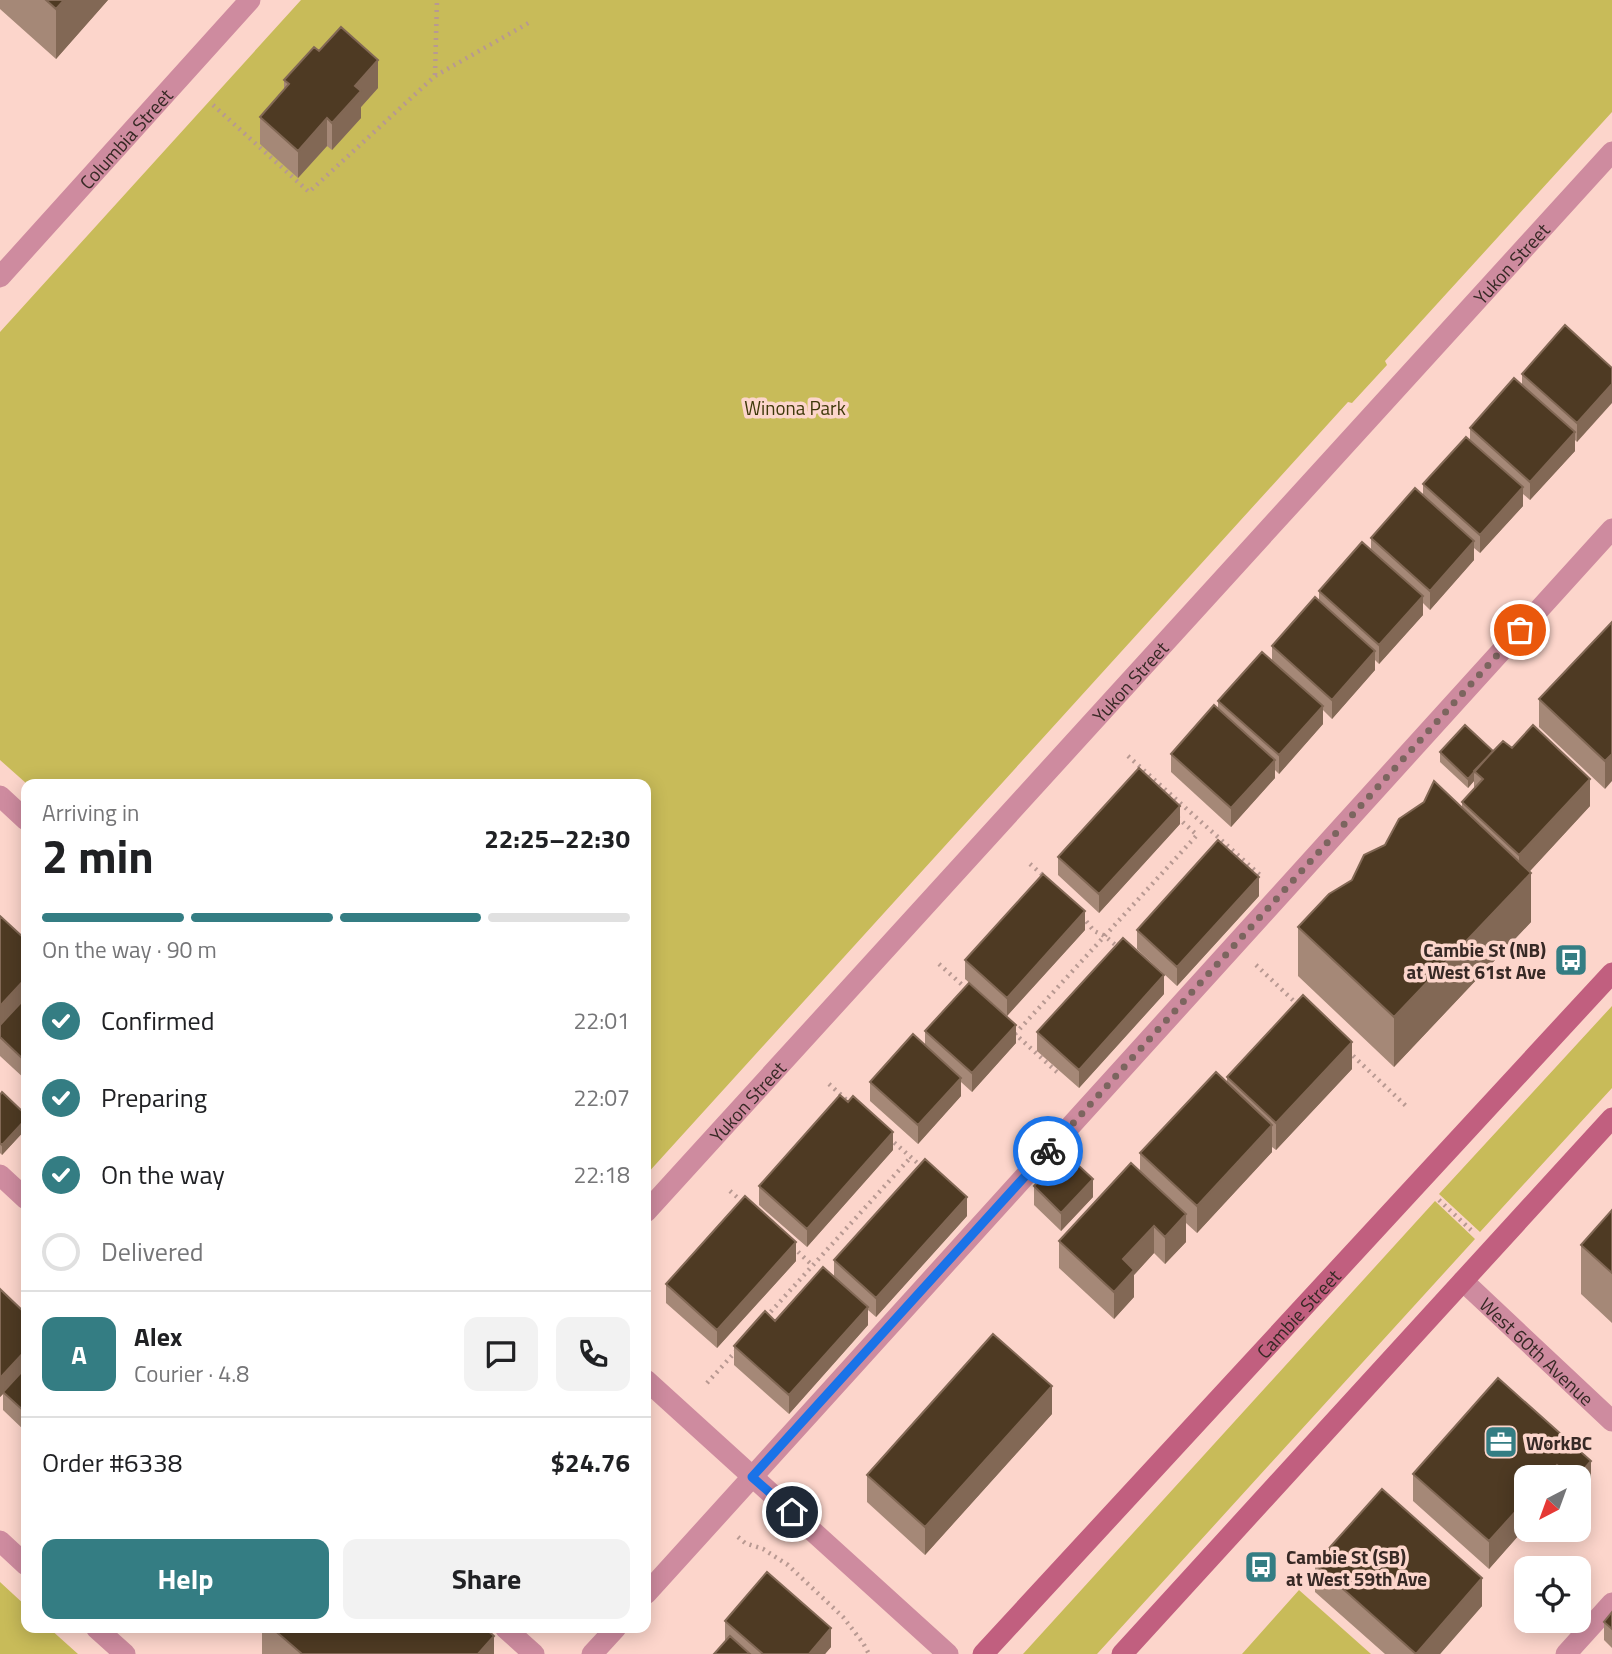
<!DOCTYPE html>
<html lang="en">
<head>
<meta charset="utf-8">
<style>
  body { margin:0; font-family:"Titillium Web",sans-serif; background:#f2f2f2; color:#202124; height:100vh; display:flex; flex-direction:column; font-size:26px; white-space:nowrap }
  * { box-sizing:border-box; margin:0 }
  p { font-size:23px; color:#757577 }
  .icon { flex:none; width:38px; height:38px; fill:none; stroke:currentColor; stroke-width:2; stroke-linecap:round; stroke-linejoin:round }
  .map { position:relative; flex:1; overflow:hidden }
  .details { position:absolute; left:21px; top:779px; width:630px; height:854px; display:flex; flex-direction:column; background:#fff; border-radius:14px; box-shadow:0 4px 18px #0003 }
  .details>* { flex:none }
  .needle { width:46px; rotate:221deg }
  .controls { position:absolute; left:1514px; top:1465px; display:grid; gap:14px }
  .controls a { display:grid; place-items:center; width:77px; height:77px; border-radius:14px; background:#fff; box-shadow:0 4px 18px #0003; font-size:35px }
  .pin { position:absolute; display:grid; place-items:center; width:60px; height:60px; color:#fff; margin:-30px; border:4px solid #fff; border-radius:50%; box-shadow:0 2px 7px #0007 }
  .courier { position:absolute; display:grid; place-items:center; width:70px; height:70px; margin:-35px; border:5px solid #1a73e8; border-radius:50%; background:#fff; color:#222; box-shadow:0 2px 9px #0007 }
  .summary em { font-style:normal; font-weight:700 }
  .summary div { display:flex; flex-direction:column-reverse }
  .summary { display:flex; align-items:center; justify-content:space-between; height:119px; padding:0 21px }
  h1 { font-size:46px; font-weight:700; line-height:52px }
  .bar { display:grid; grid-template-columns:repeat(4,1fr); gap:10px 7px; align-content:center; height:84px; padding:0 21px }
  .bar i { height:9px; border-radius:5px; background:#e0e0e0 }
  .bar .selected { background:#347d83 }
  .bar p { grid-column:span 4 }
  .line { display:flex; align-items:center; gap:18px; padding:0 21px; border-top:2px solid #e0e0e0 }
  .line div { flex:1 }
  .round { display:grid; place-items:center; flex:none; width:74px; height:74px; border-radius:14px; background:#f2f2f2 }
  ol { padding:0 21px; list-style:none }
  li { display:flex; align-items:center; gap:21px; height:77px }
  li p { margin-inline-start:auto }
  li .icon { padding:7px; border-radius:50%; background:#347d83; color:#fff; stroke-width:4 }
  li:last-child { color:#757577 }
  li i { width:38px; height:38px; border:4px solid #e0e0e0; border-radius:50% }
  .button { display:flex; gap:14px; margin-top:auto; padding:14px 21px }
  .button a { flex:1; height:80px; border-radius:14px; background:#347d83; color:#fff; font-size:28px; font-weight:700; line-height:80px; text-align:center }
  .button a+a { background:#f2f2f2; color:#202124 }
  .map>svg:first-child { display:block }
  .green { fill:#c8bb59 }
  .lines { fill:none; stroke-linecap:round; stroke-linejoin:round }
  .path { stroke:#b89992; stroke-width:4.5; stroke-dasharray:2 5; stroke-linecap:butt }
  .lane { stroke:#ce8b9f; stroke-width:21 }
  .street { stroke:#ce8b9f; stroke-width:21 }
  .secondary { stroke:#c15f7f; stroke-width:21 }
  .wall { fill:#a58877 }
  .shaded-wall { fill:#826855 }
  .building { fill:#4e3a23; stroke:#826855; stroke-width:2 }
  .done { stroke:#7c655f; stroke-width:7; stroke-dasharray:0 12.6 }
  .route { stroke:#1a73e8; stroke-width:9 }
  .labels { text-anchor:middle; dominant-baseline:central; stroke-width:7; stroke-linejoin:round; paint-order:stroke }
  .street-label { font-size:19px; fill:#372925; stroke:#fcd5cb }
  .park-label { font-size:19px; fill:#3e3809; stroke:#fcd5cb }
  .poi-label { font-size:19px; font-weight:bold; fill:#372925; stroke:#fcd5cb; text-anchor:start }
</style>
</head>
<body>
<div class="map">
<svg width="1612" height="1654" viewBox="0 0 1612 1654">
  <rect width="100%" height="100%" fill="#fcd5cb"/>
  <path class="green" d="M301,0H1612V112L1385,361L1387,365L1352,403L1348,402L646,1175V784H27L0,760V332Z
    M1612,1006V1088L1480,1232L1439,1194Z
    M1435,1201L1475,1239L1097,1654H1023Z
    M0,1582L26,1606V1628H49L78,1654H0Z
    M1299,1590L1371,1654H1242Z"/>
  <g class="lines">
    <path class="path" d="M435,75L437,0
      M213,105L309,192L435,76L532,21
      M1128,756L1260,875
      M1030,864L1045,877
      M1082,916L1094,931L1105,936L1120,949
      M939,964L969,991
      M1256,965L1298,1005
      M1014,1033L1058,1073
      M1015,1034L1197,835L1177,817
      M1348,1051L1406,1106
      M829,1084L851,1104
      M889,1138L922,1167
      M730,1191L745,1204
      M1439,1200L1471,1230
      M793,1247L813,1266
      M766,1317L911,1157
      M707,1383L737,1350
      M738,1537L745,1543L763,1549L788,1565L843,1617L863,1643L869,1654"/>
    <path class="lane" d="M0,1175L26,1199
      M646,1594L1612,529
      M505,1628L534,1654
      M592,1654L616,1628
      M1566,1654L1612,1603"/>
    <g class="street">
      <path id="s1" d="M0,277L250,0"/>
      <path d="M0,796L26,820"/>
      <path id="s2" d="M646,1212L1612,152"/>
      <path id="s3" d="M1463,1281L1612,1421"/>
      <path d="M646,1380L948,1654"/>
      <path d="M0,1541L26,1565"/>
      <path d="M96,1628L125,1654"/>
    </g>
    <g class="secondary">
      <path id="s4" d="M983,1654L1612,973"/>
      <path d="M1122,1654L1612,1118"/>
    </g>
  </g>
  <path class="wall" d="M0,0H108L56,59L0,9Z
    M319,51L378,88L361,107V118L332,150L327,146L298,178L260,144V117L284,89V80Z
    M1612,368L1577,442L1575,440V451L1530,500L1523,494V506L1480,553L1474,548V560L1430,610L1423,603V615L1379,664L1375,660V670L1332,719L1323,710V724L1279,774L1275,770V778L1231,827L1171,772V754L1218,709V701L1272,660V646L1319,601V591L1371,550V538L1423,495V484L1470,441V428L1522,384V374Z
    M1612,622L1605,789L1539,727V699Z
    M1512,748L1590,806L1530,871L1531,922L1394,1067L1298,976V927L1352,880L1424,802L1462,807V802L1474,789V781L1468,788L1440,762V752L1493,751Z
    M1180,824L1099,913L1058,875V857Z
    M1259,896L1177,986L1137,949V930Z
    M0,916L26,940V1080L0,1056Z
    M1085,930L1007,1016L965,979V960Z
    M1164,994L1079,1088L1037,1051V1032Z
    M925,1031L1016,1043L972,1092L961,1082V1096L918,1144L870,1101V1082L925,1046Z
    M1352,1069L1276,1150L1272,1147V1152L1197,1233L1186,1223V1242L1165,1264L1154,1253L1134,1275V1297L1114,1319L1059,1268V1241L1140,1172V1153L1227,1083V1077Z
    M0,1095L26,1115V1129L2,1155L0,1153Z
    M893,1150L807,1247L759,1205V1186Z
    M1034,1186L1093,1197L1061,1231L1034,1205Z
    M1612,1210V1323L1581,1294V1245Z
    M967,1216L876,1317L868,1310V1325L789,1414L734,1365V1346L775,1321L834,1276V1260Z
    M796,1261L717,1348L666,1303V1284Z
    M0,1289L26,1314V1432L3,1410V1394L0,1397Z
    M1498,1378L1591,1488L1578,1477H1526V1527L1489,1569L1413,1501V1474Z
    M1052,1414L925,1555L867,1502V1475Z
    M1315,1564L1482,1606L1440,1654H1385L1315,1592Z
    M1612,1612V1648L1604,1640V1622Z
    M725,1621L831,1647L825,1654H714L726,1641L725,1640Z
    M262,1628H485L494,1654H262Z"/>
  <path class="shaded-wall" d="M64,0H108L56,59V9Z
    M378,60V88L361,107V118L332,150V123L355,86Z
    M327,118V146L298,178V151Z
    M1612,384V403L1577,442V423Z
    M1575,432V451L1530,500V482Z
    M1523,487V506L1480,553V535Z
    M1474,541V560L1430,610V591Z
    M1423,596V615L1379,664V645Z
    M1375,651V670L1332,719V700Z
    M1323,706V724L1279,774V755Z
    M1612,754V781L1605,789V761Z
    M1275,760V778L1231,827V808Z
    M1474,772V781L1468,788V779Z
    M1590,779V806L1519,883V855Z
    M1180,806V824L1099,913V894Z
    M1531,873V922L1394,1067V1017Z
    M1259,877V896L1177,986V967Z
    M1085,911V930L1007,1016V998Z
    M1164,975V994L1079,1088V1070Z
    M26,978V997L0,1025V1006Z
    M1016,1025V1043L972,1092V1073Z
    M1352,1042V1069L1276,1150V1123Z
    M961,1078V1096L918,1144V1125Z
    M26,1119V1129L2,1155V1145Z
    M1272,1125V1152L1197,1233V1206Z
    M893,1132V1150L807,1247V1229Z
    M1093,1179V1197L1061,1231V1213Z
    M967,1197V1216L876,1317V1298Z
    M1186,1214V1242L1165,1264V1237Z
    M1154,1226V1253L1134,1275V1297L1114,1319V1292L1123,1259Z
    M796,1242V1261L717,1348V1330Z
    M868,1307V1325L789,1414V1395Z
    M26,1350V1369L3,1392V1394L0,1397V1378Z
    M1052,1386V1414L925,1555V1527Z
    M1591,1461V1488L1578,1502V1477H1577Z
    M1557,1465V1477H1546Z
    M1526,1500V1527L1489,1569V1541Z
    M1482,1578V1606L1440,1654H1416Z
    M831,1628V1647L825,1654H809Z
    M494,1636V1654H478Z"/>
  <path class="building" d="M46,0H64L56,9Z
    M341,27L378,60L355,86L361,91L332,123L327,118L298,151L260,117L289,84L284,80L314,47L319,51Z
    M1565,325L1612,368V384L1577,423L1522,374Z
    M1514,378L1575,432L1530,482L1470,428Z
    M1466,437L1523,487L1480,535L1423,484Z
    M1415,488L1474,541L1430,591L1371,538Z
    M1362,542L1423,596L1379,645L1319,591Z
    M1315,597L1375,651L1332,700L1272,646Z
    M1612,622V754L1605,761L1539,699Z
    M1262,652L1323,706L1279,755L1218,701Z
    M1214,705L1275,760L1231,808L1171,754Z
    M1465,725L1493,751L1468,779L1440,752Z
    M1533,725L1590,779L1519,855L1462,802L1483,779L1474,771L1503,741L1512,748Z
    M1139,768L1180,806L1099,894L1058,857Z
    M1434,781L1531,873L1394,1017L1298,927L1329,894L1352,880L1364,855L1385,845L1399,819L1424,802Z
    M1218,840L1259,877L1177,967L1137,930Z
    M1043,874L1085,911L1007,998L965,960Z
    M0,916L26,940V978L0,1006Z
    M1123,938L1164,975L1079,1070L1037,1032Z
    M969,983L1016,1025L972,1073L925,1031Z
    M1303,995L1352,1042L1276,1123L1227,1077Z
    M26,997V1062L0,1037V1025Z
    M913,1034L961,1078L918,1125L870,1082Z
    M1216,1072L1272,1125L1197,1206L1140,1153Z
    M2,1092L26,1115V1119L2,1145L0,1143V1095Z
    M840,1095L848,1102L853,1096L893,1132L807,1229L759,1186Z
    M1065,1153L1093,1179L1061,1213L1034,1186Z
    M925,1159L967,1197L876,1298L834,1260Z
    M1131,1163L1186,1214L1165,1237L1154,1226L1123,1259L1134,1270L1114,1292L1059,1241Z
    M745,1196L796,1242L717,1330L666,1284Z
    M1612,1210V1273L1581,1245Z
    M823,1267L868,1307L789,1395L734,1346L765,1311L775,1321Z
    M0,1289L26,1314V1350L0,1378Z
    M993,1334L1052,1386L925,1527L867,1475Z
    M26,1367V1413L3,1392Z
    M1498,1378L1591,1461L1577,1477H1571L1557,1465L1546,1477H1526V1500L1489,1541L1413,1474Z
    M1382,1489L1482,1578L1416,1654L1315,1564Z
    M767,1572L831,1628L809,1654H763L725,1621Z
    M1612,1612V1629L1604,1622Z
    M272,1628H485L494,1636L478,1654H302Z
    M730,1636L750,1654H714Z"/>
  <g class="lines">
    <path class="done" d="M1048,1151L1520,630"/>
    <path class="route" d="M792,1512L752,1477L1048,1151"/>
  </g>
  <defs>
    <symbol id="bus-square" viewBox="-11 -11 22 22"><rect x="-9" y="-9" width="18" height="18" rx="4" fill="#347d83" stroke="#fcd5cb"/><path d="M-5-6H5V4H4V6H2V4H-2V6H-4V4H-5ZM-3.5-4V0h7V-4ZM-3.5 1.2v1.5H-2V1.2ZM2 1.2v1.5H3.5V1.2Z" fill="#fff"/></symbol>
    <symbol id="office-square" viewBox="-11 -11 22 22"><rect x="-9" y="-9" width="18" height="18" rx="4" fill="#347d83" stroke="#fcd5cb"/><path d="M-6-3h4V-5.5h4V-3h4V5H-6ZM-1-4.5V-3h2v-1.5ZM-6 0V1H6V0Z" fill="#fff"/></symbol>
  </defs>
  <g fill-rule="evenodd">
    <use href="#bus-square" x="1552" y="941" width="38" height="38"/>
    <use href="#office-square" x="1482" y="1423" width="38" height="38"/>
    <use href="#bus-square" x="1242" y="1548" width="38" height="38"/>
  </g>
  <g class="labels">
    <g class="street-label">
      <text stroke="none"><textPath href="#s1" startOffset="187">Columbia Street</textPath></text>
      <text stroke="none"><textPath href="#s2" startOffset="1284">Yukon Street</textPath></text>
      <text stroke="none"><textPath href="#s2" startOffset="718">Yukon Street</textPath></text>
      <text stroke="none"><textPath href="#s2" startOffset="150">Yukon Street</textPath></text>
      <text stroke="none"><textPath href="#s4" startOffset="464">Cambie Street</textPath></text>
      <text stroke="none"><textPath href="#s3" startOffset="102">West 60th Avenue</textPath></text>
    </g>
    <g class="park-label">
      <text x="795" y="407">Winona Park</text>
    </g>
    <g class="poi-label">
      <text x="1546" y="949" text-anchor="end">Cambie St (NB)<tspan x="1546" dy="22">at West 61st Ave</tspan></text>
      <text x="1526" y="1442">WorkBC</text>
      <text x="1286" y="1556">Cambie St (SB)<tspan x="1286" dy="22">at West 59th Ave</tspan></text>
    </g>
  </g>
</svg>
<div class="controls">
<a><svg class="needle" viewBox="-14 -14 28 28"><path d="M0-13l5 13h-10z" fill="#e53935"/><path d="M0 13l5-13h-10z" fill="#757577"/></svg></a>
<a><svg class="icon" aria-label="locate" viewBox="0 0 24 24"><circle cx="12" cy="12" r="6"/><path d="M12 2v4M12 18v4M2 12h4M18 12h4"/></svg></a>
</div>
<div class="pin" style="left:1520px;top:630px;background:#ea580c"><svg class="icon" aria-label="bag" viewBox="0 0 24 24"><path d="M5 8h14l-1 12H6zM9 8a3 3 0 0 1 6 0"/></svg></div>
<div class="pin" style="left:792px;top:1512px;background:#1f2937"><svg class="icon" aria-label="home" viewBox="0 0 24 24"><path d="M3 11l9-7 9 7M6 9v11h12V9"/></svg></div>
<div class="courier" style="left:1048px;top:1151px"><svg class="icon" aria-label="bike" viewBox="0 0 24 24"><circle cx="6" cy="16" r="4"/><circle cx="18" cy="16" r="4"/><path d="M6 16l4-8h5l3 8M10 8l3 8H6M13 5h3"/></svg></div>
<section class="details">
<div class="summary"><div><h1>2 min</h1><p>Arriving in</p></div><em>22:25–22:30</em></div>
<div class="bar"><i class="selected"></i><i class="selected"></i><i class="selected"></i><i></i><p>On the way · 90 m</p></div>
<ol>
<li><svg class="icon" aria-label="check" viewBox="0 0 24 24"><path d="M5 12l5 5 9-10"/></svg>Confirmed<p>22:01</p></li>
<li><svg class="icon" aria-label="check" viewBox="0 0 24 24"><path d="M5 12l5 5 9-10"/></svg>Preparing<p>22:07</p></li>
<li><svg class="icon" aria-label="check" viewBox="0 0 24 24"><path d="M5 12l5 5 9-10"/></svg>On the way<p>22:18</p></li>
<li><i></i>Delivered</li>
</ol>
<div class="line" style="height:126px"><b class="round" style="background:#347d83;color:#fff">A</b><div><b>Alex</b><p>Courier · 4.8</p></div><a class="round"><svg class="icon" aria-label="chat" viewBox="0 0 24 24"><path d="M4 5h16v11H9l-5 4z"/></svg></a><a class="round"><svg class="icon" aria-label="phone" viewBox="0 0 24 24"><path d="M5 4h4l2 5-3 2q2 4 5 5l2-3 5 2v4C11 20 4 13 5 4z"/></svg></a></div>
<div class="line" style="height:91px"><div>Order #6338</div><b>$24.76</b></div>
<div class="button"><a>Help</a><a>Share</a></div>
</section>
</div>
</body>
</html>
